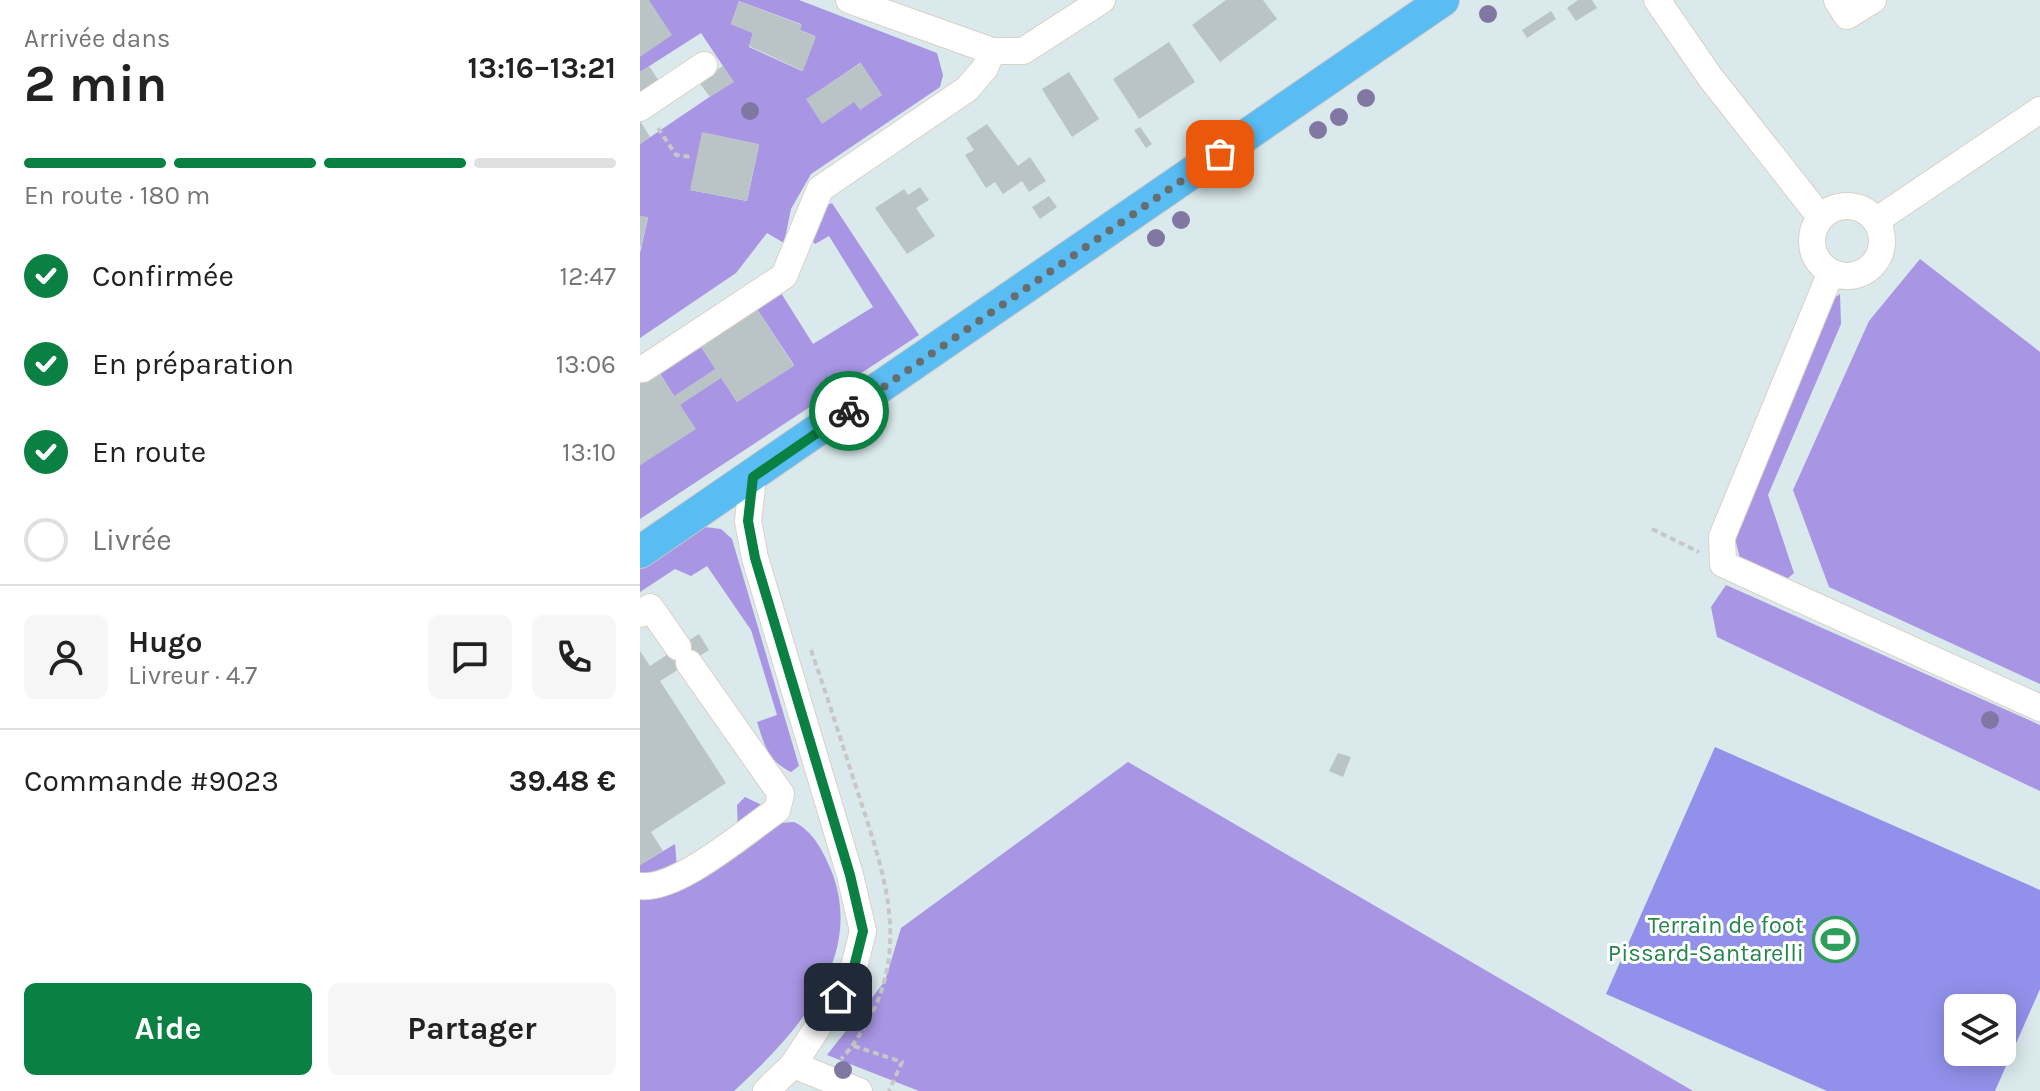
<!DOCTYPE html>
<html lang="fr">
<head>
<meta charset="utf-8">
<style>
  body { margin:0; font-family:Karla,sans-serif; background:#f6f6f6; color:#222; height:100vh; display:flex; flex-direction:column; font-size:30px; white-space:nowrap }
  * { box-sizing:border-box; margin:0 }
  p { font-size:26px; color:#767676 }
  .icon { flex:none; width:44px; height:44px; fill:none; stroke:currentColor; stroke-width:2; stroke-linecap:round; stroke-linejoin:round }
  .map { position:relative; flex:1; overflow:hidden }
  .panel { display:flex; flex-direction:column; background:#fff; width:640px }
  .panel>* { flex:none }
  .tools { position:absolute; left:1304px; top:994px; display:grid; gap:16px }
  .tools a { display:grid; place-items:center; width:72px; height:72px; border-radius:12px; background:#fff; box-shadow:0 4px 20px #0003; font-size:40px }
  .pin { position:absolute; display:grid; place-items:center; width:68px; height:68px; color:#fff; margin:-34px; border-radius:16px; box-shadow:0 4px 12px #0006 }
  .courier { position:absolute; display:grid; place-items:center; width:80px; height:80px; margin:-40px; border:6px solid #0b8043; border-radius:50%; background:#fff; color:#222; box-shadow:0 2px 10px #0007 }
  .head em { font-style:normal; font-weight:700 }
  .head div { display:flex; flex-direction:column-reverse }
  .head { display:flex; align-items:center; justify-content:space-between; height:136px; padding:0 24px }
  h1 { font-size:52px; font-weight:700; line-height:60px }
  .bar { display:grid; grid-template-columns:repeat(4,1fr); gap:12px 8px; align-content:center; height:96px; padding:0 24px }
  .bar i { height:10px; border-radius:6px; background:#e0e0e0 }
  .bar .selected { background:#0b8043 }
  .bar p { grid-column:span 4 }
  .line { display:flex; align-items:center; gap:20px; padding:0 24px; border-top:2px solid #e0e0e0 }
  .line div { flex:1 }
  .round { display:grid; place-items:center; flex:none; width:84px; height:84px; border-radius:12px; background:#f6f6f6 }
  ol { padding:0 24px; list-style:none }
  li { display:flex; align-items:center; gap:24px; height:88px }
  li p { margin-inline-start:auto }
  li .icon { padding:8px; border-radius:50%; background:#0b8043; color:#fff; stroke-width:4 }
  li:last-child { color:#767676 }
  li i { width:44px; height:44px; border:4px solid #e0e0e0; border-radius:50% }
  .cta { display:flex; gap:16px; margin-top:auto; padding:16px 24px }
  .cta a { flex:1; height:92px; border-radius:12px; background:#0b8043; color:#fff; font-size:32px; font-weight:700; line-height:92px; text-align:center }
  .cta a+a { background:#f6f6f6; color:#222 }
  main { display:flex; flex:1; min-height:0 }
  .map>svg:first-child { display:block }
  .green { fill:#a895e3; fill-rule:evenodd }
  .pitch { fill:#9191eb; fill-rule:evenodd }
  .building { fill:#bac4c7 }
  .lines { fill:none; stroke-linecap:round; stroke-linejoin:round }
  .minor-casing { stroke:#dbd0c8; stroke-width:28 }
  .major-casing { stroke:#c7c7c7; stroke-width:34 }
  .path { stroke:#c7c7c7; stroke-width:4; stroke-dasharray:6 4; stroke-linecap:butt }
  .minor { stroke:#fff; stroke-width:26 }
  .major { stroke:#59bcf2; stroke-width:32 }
  .tree { fill:#8077a2 }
  .done { stroke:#676c6d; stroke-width:8; stroke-dasharray:0 14.4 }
  .route { stroke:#0b8043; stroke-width:10 }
  .labels { text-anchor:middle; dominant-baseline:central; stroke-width:6; stroke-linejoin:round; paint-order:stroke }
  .leisure-label { font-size:24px; fill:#27864d; stroke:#fff; text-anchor:end }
</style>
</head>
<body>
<main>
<section class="panel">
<div class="head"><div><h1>2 min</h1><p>Arrivée dans</p></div><em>13:16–13:21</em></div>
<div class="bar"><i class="selected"></i><i class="selected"></i><i class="selected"></i><i></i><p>En route · 180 m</p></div>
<ol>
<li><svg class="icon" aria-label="check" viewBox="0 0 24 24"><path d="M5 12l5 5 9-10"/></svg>Confirmée<p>12:47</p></li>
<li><svg class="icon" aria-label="check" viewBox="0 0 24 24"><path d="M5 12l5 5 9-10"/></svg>En préparation<p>13:06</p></li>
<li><svg class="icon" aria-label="check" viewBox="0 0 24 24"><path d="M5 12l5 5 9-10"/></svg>En route<p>13:10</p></li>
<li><i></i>Livrée</li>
</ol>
<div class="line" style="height:144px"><a class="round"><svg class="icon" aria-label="person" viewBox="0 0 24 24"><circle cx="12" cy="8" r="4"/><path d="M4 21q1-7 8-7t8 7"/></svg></a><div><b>Hugo</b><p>Livreur · 4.7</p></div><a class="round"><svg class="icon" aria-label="chat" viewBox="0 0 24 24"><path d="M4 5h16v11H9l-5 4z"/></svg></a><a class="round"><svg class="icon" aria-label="phone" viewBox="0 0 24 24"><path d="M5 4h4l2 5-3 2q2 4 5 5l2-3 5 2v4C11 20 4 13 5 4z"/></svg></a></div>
<div class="line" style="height:104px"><div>Commande #9023</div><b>39.48 €</b></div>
<div class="cta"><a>Aide</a><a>Partager</a></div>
</section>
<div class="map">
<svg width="1400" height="1091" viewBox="0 0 1400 1091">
  <rect width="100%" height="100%" fill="#dae9eb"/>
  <path class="green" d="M0,0H159L297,53L303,75L300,87L171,174L151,209L144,243L127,233L96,273L0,338V253L8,218L0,216V144L93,81L61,33L0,72ZM99,1L161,24L160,30L175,36L162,71L109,47L113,33L91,24ZM220,63L242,95L214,102L167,99ZM119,145L107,201L50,190Z
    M192,203L279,335L0,519V465L55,429L19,372L60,345L97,402L154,365L117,309L141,293L173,344L233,307L189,236L175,244L170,238L183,207Z
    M1280,259L1400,352V684L1189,587L1153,490L1229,321Z
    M1200,294L1201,324L1128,495L1154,573L1147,579L1101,562L1094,535L1189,302Z
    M65,527L81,529L92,539L159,766L151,772C128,761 124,744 117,722L137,715L111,630L67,566L51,576L35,569L0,592V568Z
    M1086,585L1400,725V791L1077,637L1071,607Z
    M488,762L1053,1091H279L187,1055L245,981L261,928Z
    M105,797L124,806L98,830L97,805Z
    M154,822C173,831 183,851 191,870C227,959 154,1036 94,1091H0V899L24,896L39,888L140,823Z
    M35,844L37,868L0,878V865Z"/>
  <path class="pitch" d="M1075,747L1400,890V989L1355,1091H1187L966,994ZM1362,1008V1052H1318V1008Z"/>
  <path class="building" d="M0,0H9L32,35L0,57Z
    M586,0H623L637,19L580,62L552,25Z
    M938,0H952L957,8L936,21L927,8Z
    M99,1L162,25L160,30L176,37L163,71L109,46L113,33L91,24Z
    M911,11L916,19L887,38L882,30Z
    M529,42L555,82L499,119L473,79Z
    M221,63L242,95L220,110L214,102L182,124L166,99Z
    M9,66L21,84L0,97V72Z
    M83,66L94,82L70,97L59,82Z
    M429,72L459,119L432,137L402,89Z
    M0,121L10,137L0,144Z
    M347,124L378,166L390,157L406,181L389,192L382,181L363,194L355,182L346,188L325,155L334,150L326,138Z
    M500,127L512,144L506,148L494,130Z
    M62,132L119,144L107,201L50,190Z
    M280,187L289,200L276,208L295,236L267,254L235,208L264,189L268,195Z
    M409,196L417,207L400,219L392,207Z
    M0,216L8,217L1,247H0Z
    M117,309L154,366L97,402L81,378L40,405L56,429L0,465V384L19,372L34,396L75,369L60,345Z
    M59,634L69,650L20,681L86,783L11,832L23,851L0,865V651L10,666Z
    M698,753L711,757L703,777L689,771Z"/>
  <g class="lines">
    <defs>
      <path id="minor" d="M209,0L352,51
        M1017,0L1070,77L1181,218
        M1197,0L1207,16L1233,0
        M0,108L64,65
        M1172 241a35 35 0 1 1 70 0a35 35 0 1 1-70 0Z
        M1237,220L1400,110
        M1191,272L1082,537L1083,564L1400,708
        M3,369L144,276L180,189L327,89L345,68L352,51H383L462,0
        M113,477L108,521L115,558L210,875L223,931L212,975L153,1065L126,1091
        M0,614L10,607L38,647
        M0,886C37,891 106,831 137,810L141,794L49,663
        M153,1065L219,1091"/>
      <path id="major" d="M0,552L803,0"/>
    </defs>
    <use href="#minor" class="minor-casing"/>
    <use href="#major" class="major-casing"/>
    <path class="path" d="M18,128L36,155L51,157
      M1012,529L1059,552
      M171,650C187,696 202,743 217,790C242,867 271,942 229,1019C220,1034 213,1047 201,1059
      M214,1046L262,1062L249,1091"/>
    <use href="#minor" class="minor"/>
    <use href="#major" class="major"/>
  </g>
  <g class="tree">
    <circle cx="848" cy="14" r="9"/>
    <circle cx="726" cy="98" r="9"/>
    <circle cx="110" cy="111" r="9"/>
    <circle cx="699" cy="117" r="9"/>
    <circle cx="678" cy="130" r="9"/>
    <circle cx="541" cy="220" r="9"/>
    <circle cx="516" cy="238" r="9"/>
    <circle cx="1350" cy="720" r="9"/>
    <circle cx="203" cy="1070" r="9"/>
  </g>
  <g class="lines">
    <path class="done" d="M209,411L580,154"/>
    <path class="route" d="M198,997L212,975L223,931L210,875L115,558L108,521L113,477L209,411"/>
  </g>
  <defs>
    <symbol id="stadium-ring" viewBox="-11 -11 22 22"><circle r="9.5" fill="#fff" stroke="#2e9e5b" stroke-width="1.5"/><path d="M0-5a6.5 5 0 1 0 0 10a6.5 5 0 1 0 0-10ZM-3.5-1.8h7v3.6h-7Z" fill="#2e9e5b"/></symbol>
  </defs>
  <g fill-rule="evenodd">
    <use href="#stadium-ring" x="1170" y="914" width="51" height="51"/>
  </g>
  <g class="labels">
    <g class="leisure-label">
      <text x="1164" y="925">Terrain de foot<tspan x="1164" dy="28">Pissard-Santarelli</tspan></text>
    </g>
  </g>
</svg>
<div class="tools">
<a><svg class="icon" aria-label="layers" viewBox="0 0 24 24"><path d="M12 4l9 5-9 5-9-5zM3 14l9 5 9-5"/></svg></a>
</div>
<div class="pin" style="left:580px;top:154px;background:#ea580c"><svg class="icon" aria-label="bag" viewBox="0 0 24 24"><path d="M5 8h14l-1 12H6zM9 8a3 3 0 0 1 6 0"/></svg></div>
<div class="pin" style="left:198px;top:997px;background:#1f2937"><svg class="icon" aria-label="home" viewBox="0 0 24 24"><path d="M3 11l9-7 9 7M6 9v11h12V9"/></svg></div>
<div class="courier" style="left:209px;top:411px"><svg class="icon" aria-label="bike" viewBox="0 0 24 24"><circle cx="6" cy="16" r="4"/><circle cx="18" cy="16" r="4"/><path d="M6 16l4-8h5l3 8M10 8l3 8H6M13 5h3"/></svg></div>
</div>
</main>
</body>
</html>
